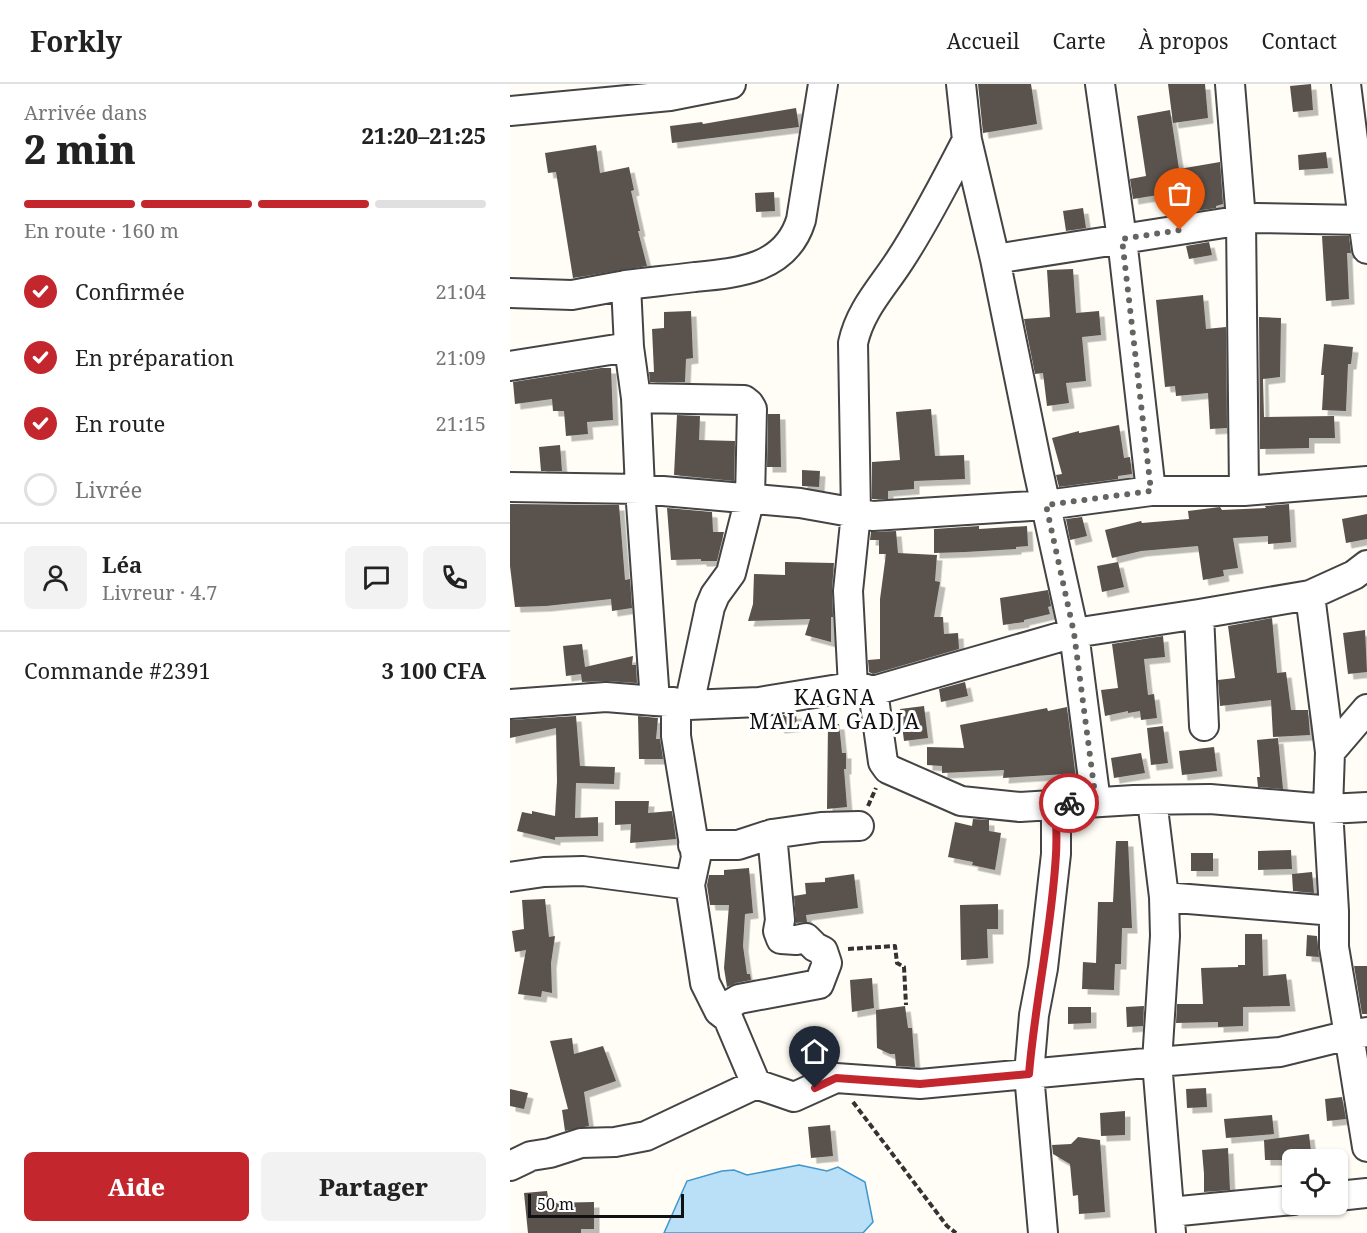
<!DOCTYPE html>
<html lang="fr">
<head>
<meta charset="utf-8">
<style>
  body { margin:0; font-family:"Noto Serif",serif; background:#f2f2f2; color:#222; height:100vh; display:flex; flex-direction:column; font-size:22px; white-space:nowrap }
  * { box-sizing:border-box; margin:0 }
  p { font-size:20px; color:#767676 }
  .icon { flex:none; width:33px; height:33px; fill:none; stroke:currentColor; stroke-width:2; stroke-linecap:round; stroke-linejoin:round }
  .map { position:relative; flex:1; overflow:hidden }
  .drawer { display:flex; flex-direction:column; background:#fff; width:510px }
  .drawer>* { flex:none }
  .tools { position:absolute; left:772px; top:1065px; display:grid; gap:12px }
  .tools a { display:grid; place-items:center; width:66px; height:66px; border-radius:9px; background:#fff; box-shadow:0 2px 4px #0004; font-size:30px }
  .scale { position:absolute; left:18px; bottom:15px; width:156px; box-sizing:border-box; padding-left:6px; border:3px solid #111; border-top:0; font-size:16px; line-height:21px; white-space:nowrap; color:#111; -webkit-text-stroke:4px #fff; paint-order:stroke }
  .pin { position:absolute; display:grid; place-items:center; width:51px; height:51px; color:#fff; margin:-62px -26px; border-radius:50% 50% 50% 0; rotate:-45deg; box-shadow:0 0 6px #0007 }
  .pin .icon { rotate:45deg }
  .courier { position:absolute; display:grid; place-items:center; width:60px; height:60px; margin:-30px; border:4px solid #c4262e; border-radius:50%; background:#fff; color:#222; box-shadow:0 2px 8px #0007 }
  .overview em { font-style:normal; font-weight:800 }
  .overview div { display:flex; flex-direction:column-reverse }
  .overview { display:flex; align-items:center; justify-content:space-between; height:102px; padding:0 24px }
  h1 { font-size:39px; font-weight:800; line-height:45px }
  .bar { display:grid; grid-template-columns:repeat(4,1fr); gap:9px 6px; align-content:center; height:72px; padding:0 24px }
  .bar i { height:8px; border-radius:4px; background:#e0e0e0 }
  .bar .active { background:#c4262e }
  .bar p { grid-column:span 4 }
  .line { display:flex; align-items:center; gap:15px; padding:0 24px; border-top:2px solid #e0e0e0 }
  .line div { flex:1 }
  .round { display:grid; place-items:center; flex:none; width:63px; height:63px; border-radius:9px; background:#f2f2f2 }
  ol { padding:0 24px; list-style:none }
  li { display:flex; align-items:center; gap:18px; height:66px }
  li p { margin-inline-start:auto }
  li .icon { padding:6px; border-radius:50%; background:#c4262e; color:#fff; stroke-width:4 }
  li:last-child { color:#767676 }
  li i { width:33px; height:33px; border:3px solid #e0e0e0; border-radius:50% }
  .primary-button { display:flex; gap:12px; margin-top:auto; padding:12px 24px }
  .primary-button a { flex:1; height:69px; border-radius:9px; background:#c4262e; color:#fff; font-size:24px; font-weight:800; line-height:69px; text-align:center }
  .primary-button a+a { background:#f2f2f2; color:#222 }
  header { display:flex; align-items:center; gap:36px; box-sizing:border-box; height:84px; padding:0 30px; background:#fff; border-bottom:2px solid #e0e0e0 }
  header strong { font-size:28px }
  nav { display:flex; gap:33px; margin-inline-start:auto; font-size:21px }
  main { display:flex; flex:1; min-height:0 }
  .map>svg:first-child { display:block }
  .water { fill:#b9e0f7; stroke:#3f96cf; stroke-width:1.5 }
  .building { fill:#5a524d; filter:url(#shadow) }
  .lines { fill:none; stroke-linecap:round; stroke-linejoin:round }
  .minor-casing { stroke:#444; stroke-width:32 }
  .path { stroke:#333; stroke-width:4; stroke-dasharray:6 3; stroke-linecap:butt }
  .minor { stroke:#fff; stroke-width:28 }
  .done { stroke:#646461; stroke-width:6; stroke-dasharray:0 10.8 }
  .route { stroke:#c4262e; stroke-width:8 }
  .labels { text-anchor:middle; dominant-baseline:central; stroke-width:6; stroke-linejoin:round; paint-order:stroke }
  .quarter-label { font-size:21px; letter-spacing:1.5px; fill:#111; stroke:#fff }
</style>
</head>
<body>
<header>
<strong>Forkly</strong>
<nav><a>Accueil</a><a>Carte</a><a>À propos</a><a>Contact</a></nav>
</header>
<main>
<section class="drawer">
<div class="overview"><div><h1>2 min</h1><p>Arrivée dans</p></div><em>21:20–21:25</em></div>
<div class="bar"><i class="active"></i><i class="active"></i><i class="active"></i><i></i><p>En route · 160 m</p></div>
<ol>
<li><svg class="icon" aria-label="check" viewBox="0 0 24 24"><path d="M5 12l5 5 9-10"/></svg>Confirmée<p>21:04</p></li>
<li><svg class="icon" aria-label="check" viewBox="0 0 24 24"><path d="M5 12l5 5 9-10"/></svg>En préparation<p>21:09</p></li>
<li><svg class="icon" aria-label="check" viewBox="0 0 24 24"><path d="M5 12l5 5 9-10"/></svg>En route<p>21:15</p></li>
<li><i></i>Livrée</li>
</ol>
<div class="line" style="height:108px"><a class="round"><svg class="icon" aria-label="person" viewBox="0 0 24 24"><circle cx="12" cy="8" r="4"/><path d="M4 21q1-7 8-7t8 7"/></svg></a><div><b>Léa</b><p>Livreur · 4.7</p></div><a class="round"><svg class="icon" aria-label="chat" viewBox="0 0 24 24"><path d="M4 5h16v11H9l-5 4z"/></svg></a><a class="round"><svg class="icon" aria-label="phone" viewBox="0 0 24 24"><path d="M5 4h4l2 5-3 2q2 4 5 5l2-3 5 2v4C11 20 4 13 5 4z"/></svg></a></div>
<div class="line" style="height:78px"><div>Commande #2391</div><b>3 100 CFA</b></div>
<div class="primary-button"><a>Aide</a><a>Partager</a></div>
</section>
<div class="map">
<svg width="857" height="1149" viewBox="0 0 857 1149">
  <defs>
    <filter id="shadow"><feDropShadow dx="5.5" dy="5.5" stdDeviation="0" flood-color="#0004"/></filter>
  </defs>
  <rect width="100%" height="100%" fill="#fffdf5"/>
  <path class="water" d="M289,1081L317,1087L328,1083L355,1098L363,1138L353,1149H154L177,1097L212,1087L224,1086L237,1091Z"/>
  <path class="building" d="M468,0H521L527,40L473,49Z
    M658,0H695L698,34L663,39Z
    M801,0L803,26L783,28L780,2Z
    M286,24L289,43L162,59L160,42L192,38L193,40Z
    M660,26L669,85L710,78L713,120L706,122V124L671,129L667,108L623,115L620,95L636,92L627,32Z
    M86,61L90,89L119,83L124,106L121,107L130,147H128L137,182L63,194L46,88L38,89L35,69Z
    M816,68L818,84L789,86L788,71Z
    M264,108L265,127L246,128L245,109Z
    M573,124L576,144L556,147L553,127Z
    M812,152H839L841,169H837L839,215L816,217Z
    M699,158L702,171L679,175L676,162Z
    M563,185L566,229L589,227L591,251L572,253L576,297L556,299L559,319L537,322L533,289L525,290L514,235L540,233L537,186Z
    M693,211L696,245L716,243L717,344L700,345L698,309L666,312L665,302L655,303L646,216Z
    M181,227L183,274L176,275L175,298H140L139,288H144L142,245L154,244V228Z
    M749,233L771,234L770,293L753,295L754,333L824,332L825,354H799V364L750,365Z
    M814,260L843,263L841,280H838L836,327L812,326L814,291H811Z
    M91,284H101L103,336L77,338L78,350L56,352L54,327H43L42,315L5,320L3,298Z
    M421,325L425,372L454,371L455,395L404,397V405L378,407V415H362V378L390,376L386,328Z
    M258,330H270L271,383H257Z
    M167,331L190,332L189,356L225,357L224,397L164,391Z
    M609,341L614,374L620,373L622,390L608,392V395L549,403L546,391L552,390L542,354L569,347V349Z
    M50,361L52,387H31L29,363Z
    M292,386L310,387L309,403L292,402Z
    M0,420L109,421L115,496L120,495L122,524L102,527L101,515L36,522L5,523L0,482Z
    M779,420L781,458L758,460V452L723,454L728,484L713,486L714,492L693,496L688,462L631,467L602,474L595,446L631,437L632,439L679,435L678,427L710,423L712,426L756,424L755,422Z
    M157,424L202,428L203,448H214L207,477H191V475L161,476Z
    M857,430V455L836,459L832,435Z
    M572,433L577,452L560,456L556,435Z
    M469,442V445L517,442L518,462L506,463V465L455,468L424,469V445Z
    M386,447L388,469L427,471L425,497L430,498L424,533H433L434,550L448,549L449,565L363,590L359,588L358,576L370,575V515L376,470H369V456H360L361,448Z
    M275,478L324,479L322,505L323,533H321V558L295,551L300,535L238,537L243,520L244,490L275,491Z
    M608,478L614,503L592,508L587,482Z
    M538,506L541,522L538,523L540,530L514,536V538L493,541L490,514Z
    M762,534L767,589L776,588L781,626H798L800,651L763,653L761,616L710,622L708,596L725,594L718,542Z
    M855,546L857,588L838,590L833,549Z
    M653,552L655,573L634,575L638,611L644,610L647,634L631,636L630,627L618,629V627L595,632L591,606L608,604L602,560Z
    M72,560L75,583L123,572L122,581H126L127,599L97,597L72,598L71,590L56,592L53,562Z
    M455,598L458,612L431,618L429,605Z
    M414,622L418,654L394,657L390,625Z
    M557,623L567,703L555,704L556,690L493,694L494,686L432,689V682L417,681V663L454,664L450,641L537,624L538,627Z
    M286,629L287,642L269,644L267,632Z
    M66,632L70,682L105,683L104,700L66,699L65,734L88,733V752L45,753V756L7,747L12,728L22,730V727L45,732L47,697L46,644L0,654V636Z
    M128,632L148,634L146,655H150L153,675H129Z
    M318,640H329L332,669H336V685H334L337,723L317,725Z
    M653,642L658,679L641,681L637,644Z
    M768,654L773,705L748,703L747,693H750L747,656Z
    M704,663L707,687L672,691L669,667Z
    M631,669L635,689L604,694L601,674Z
    M105,717H139L138,729L162,727L166,755L120,759L121,740L105,741Z
    M463,735L479,736V747L491,749L485,786L462,781L463,778L438,773L445,738L462,742Z
    M606,757H618L622,844H612L611,880H605L604,906L572,905L573,878L586,879L588,818H603Z
    M781,766L782,785L748,786V767Z
    M681,769H703V787H681Z
    M239,784L243,829L235,830L233,862L237,890H240L241,896L226,899L217,903L214,884L219,821H200L197,801L199,791H214V786Z
    M802,788L804,809L783,807L782,790Z
    M344,790L348,824L296,831L297,838L286,839L284,812L296,810L295,799L315,798V794Z
    M35,815L39,853L45,852L41,879L42,909L32,907L31,913L8,910L16,866L5,868L2,847L14,845L12,816Z
    M488,820V845H477L478,874L451,876L450,821Z
    M735,850H752L753,892L776,890L780,922L733,923V942L708,943V938L666,939L667,920H693L691,884L728,883V881H735Z
    M797,851L807,852L809,873L796,872Z
    M844,882H857V930H852Z
    M362,894L364,924L342,928L340,896Z
    M395,922L398,944H402L405,983L386,982L385,970H380L367,964L366,926Z
    M634,922L633,942L617,943L616,923Z
    M558,923H581V939L558,940Z
    M62,954L64,970L93,962L106,997L74,1008L79,1042L55,1047L52,1026L58,1025L40,957Z
    M696,1004L697,1023L677,1024L676,1005Z
    M0,1005L18,1009L14,1025L0,1022Z
    M832,1013L836,1035L817,1037L815,1015Z
    M615,1027V1051L591,1052L590,1029Z
    M762,1031L764,1050L716,1054L714,1035Z
    M320,1041L323,1072L301,1074L298,1043Z
    M799,1050L802,1076H755L754,1056Z
    M568,1053L590,1056L595,1128L569,1130L568,1111L563,1112L560,1080L543,1070L542,1061L561,1060Z
    M718,1064L720,1106L694,1108V1090L692,1066Z
    M37,1107L39,1119L84,1118V1145H71V1149H18L14,1109Z"/>
  <g class="lines">
    <defs>
      <path id="minor" d="M451,0L457,56L485,175L528,386L564,549L586,718
        M590,0L612,155L641,407
        M720,0L731,136L734,407
        M0,27L160,12L221,0
        M857,136H853L857,165
        M485,175L746,134L853,136L836,0
        M116,201C139,198 162,196 185,193C228,189 276,185 291,136L313,0
        M0,209L62,211L116,201L119,263L126,314L130,405L145,617L163,618L179,621L249,618L347,602L363,607L564,549L689,530L800,511L844,491L857,481
        M0,282L119,263
        M126,314L234,316L239,320L242,325L240,414L221,489L205,511L200,523L179,621
        M0,403L130,405L290,419L363,432L536,421L641,407H734L857,397
        M800,511L820,668
        M689,530L694,642
        M343,603L338,507L346,429L343,259C350,226 372,204 390,176C415,138 436,96 457,56
        M363,607L373,678L378,685L451,717L510,723L624,716L700,715L818,725L857,723
        M163,618L166,629V652L186,773L180,801L195,899L209,927L218,934L246,1000L284,1013L326,994L410,1000L647,978L655,852L654,813L642,716
        M0,620L96,613L145,617
        M857,625L820,668L818,725L824,827V863L839,951L857,948
        M183,761H228L262,750L311,743L349,742
        M0,793L34,788L73,787L180,801
        M654,813L824,827
        M209,927L229,915L309,900L317,879L313,867L305,863L296,854L286,856L271,855L268,847L270,836L262,750
        M0,1082L21,1072L40,1069L71,1059L105,1058L136,1052L246,1000
        M828,1112L857,1109
        M660,1128L783,1116
        M533,1149L519,990L524,931L533,884L546,770V720
        M661,1149L647,978L770,968L839,951L857,1063"/>
    </defs>
    <use href="#minor" class="minor-casing"/>
    <path class="path" d="M358,722L366,704
      M338,865L385,862L387,879L394,883L396,921
      M343,1018L437,1142L446,1149"/>
    <use href="#minor" class="minor"/>
  </g>
  <g class="lines">
    <path class="done" d="M559,719L586,718L564,549L536,421L641,407L612,155L670,146"/>
    <path class="route" d="M305,1004L326,994L410,1000L519,990C525,917 542,844 546,770C547,754 546,736 546,720L559,719"/>
  </g>
  <g class="labels">
    <g class="quarter-label">
      <text x="325" y="613">KAGNA<tspan x="325" dy="24">MALAM GADJA</tspan></text>
    </g>
  </g>
</svg>
<div class="tools">
<a><svg class="icon" aria-label="locate" viewBox="0 0 24 24"><circle cx="12" cy="12" r="6"/><path d="M12 2v4M12 18v4M2 12h4M18 12h4"/></svg></a>
</div>
<div class="scale">50 m</div>
<div class="pin" style="left:670px;top:146px;background:#ea580c"><svg class="icon" aria-label="bag" viewBox="0 0 24 24"><path d="M5 8h14l-1 12H6zM9 8a3 3 0 0 1 6 0"/></svg></div>
<div class="pin" style="left:305px;top:1004px;background:#1f2937"><svg class="icon" aria-label="home" viewBox="0 0 24 24"><path d="M3 11l9-7 9 7M6 9v11h12V9"/></svg></div>
<div class="courier" style="left:559px;top:719px"><svg class="icon" aria-label="bike" viewBox="0 0 24 24"><circle cx="6" cy="16" r="4"/><circle cx="18" cy="16" r="4"/><path d="M6 16l4-8h5l3 8M10 8l3 8H6M13 5h3"/></svg></div>
</div>
</main>
</body>
</html>
